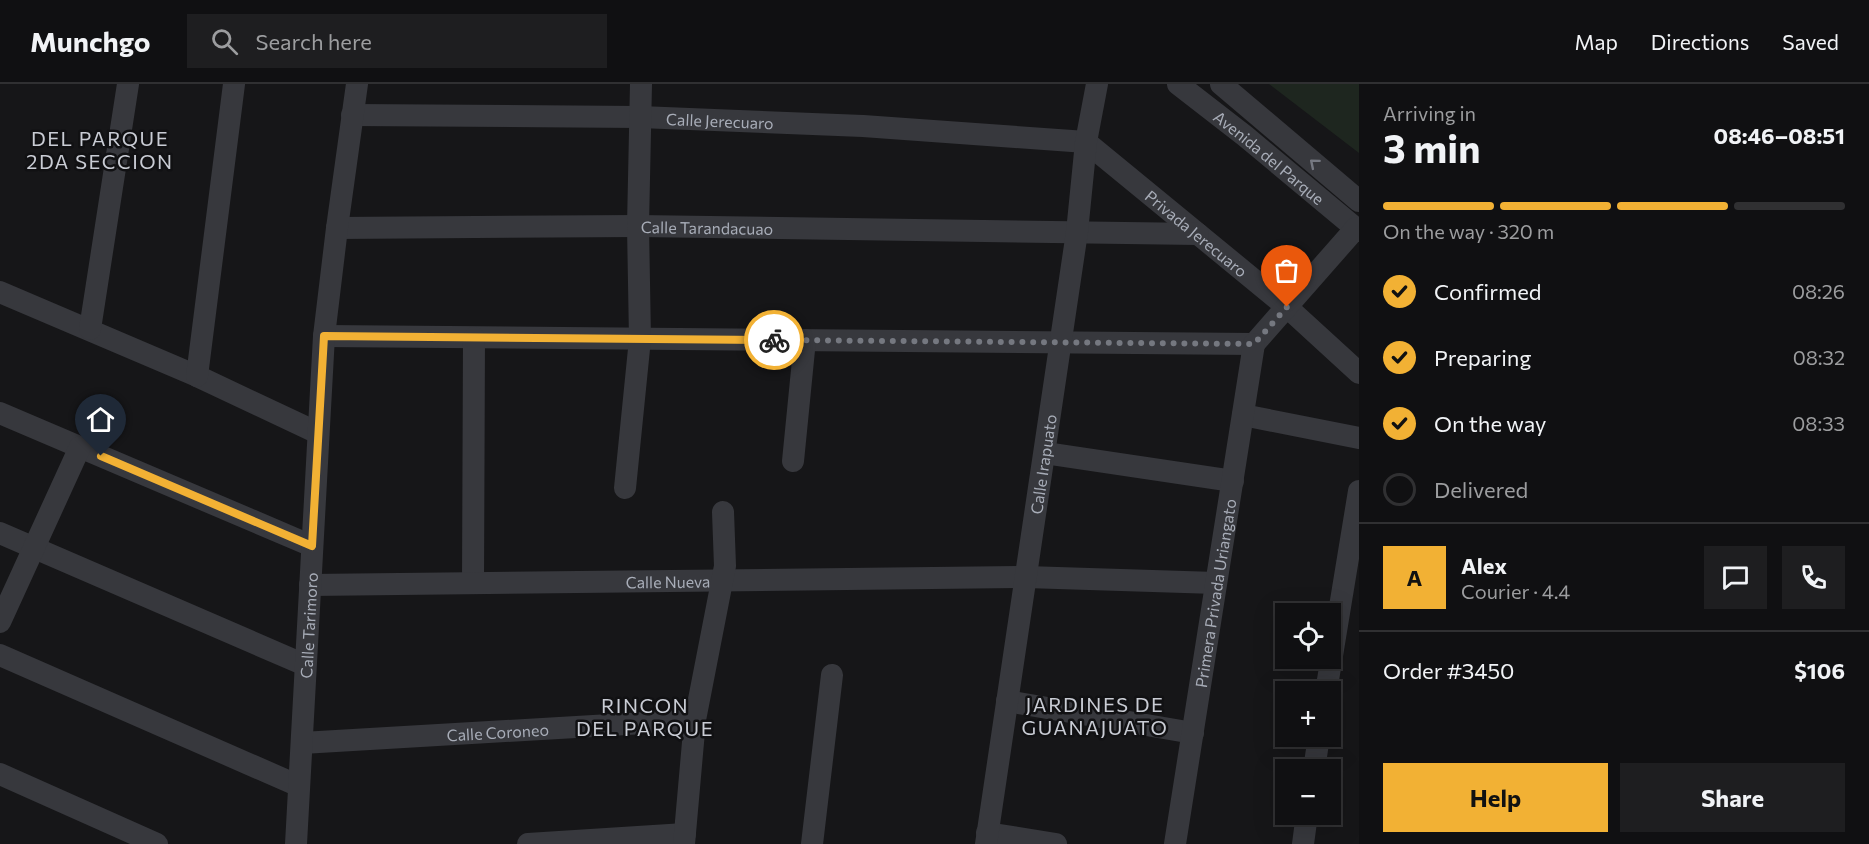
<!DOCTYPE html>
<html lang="en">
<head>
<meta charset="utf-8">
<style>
  body { margin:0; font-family:Commissioner,sans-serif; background:#1e1e20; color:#f1f3f6; height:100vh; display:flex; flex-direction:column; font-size:22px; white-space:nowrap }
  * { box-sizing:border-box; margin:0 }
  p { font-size:20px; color:#9c9d9f }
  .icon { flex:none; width:33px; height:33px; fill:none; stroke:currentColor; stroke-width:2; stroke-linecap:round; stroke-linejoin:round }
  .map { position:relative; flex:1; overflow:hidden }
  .side { display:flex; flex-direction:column; background:#101012; width:510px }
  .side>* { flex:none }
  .tools { position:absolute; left:1275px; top:519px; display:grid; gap:12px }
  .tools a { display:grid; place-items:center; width:66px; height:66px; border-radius:0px; background:#101012; box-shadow:0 6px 24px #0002,0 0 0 2px #303032; font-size:30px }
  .pin { position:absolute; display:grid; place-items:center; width:51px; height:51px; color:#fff; margin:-62px -26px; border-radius:50% 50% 50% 0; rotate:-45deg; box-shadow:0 0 6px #0007 }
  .pin .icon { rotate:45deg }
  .courier { position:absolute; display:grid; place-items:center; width:60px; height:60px; margin:-30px; border:4px solid #f2b134; border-radius:50%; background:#fff; color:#222; box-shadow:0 2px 8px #0007 }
  .overview em { font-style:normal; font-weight:700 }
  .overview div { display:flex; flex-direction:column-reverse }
  .overview { display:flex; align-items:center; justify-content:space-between; height:102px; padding:0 24px }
  h1 { font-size:39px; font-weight:700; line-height:45px }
  .bar { display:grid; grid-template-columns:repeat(4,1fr); gap:9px 6px; align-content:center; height:72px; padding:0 24px }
  .bar i { height:8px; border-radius:4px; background:#303032 }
  .bar .active { background:#f2b134 }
  .bar p { grid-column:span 4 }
  .line { display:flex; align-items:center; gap:15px; padding:0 24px; border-top:2px solid #303032 }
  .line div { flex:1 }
  .round { display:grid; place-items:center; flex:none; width:63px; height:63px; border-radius:0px; background:#1e1e20 }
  ol { padding:0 24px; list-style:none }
  li { display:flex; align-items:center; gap:18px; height:66px }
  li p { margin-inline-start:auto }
  li .icon { padding:6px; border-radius:50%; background:#f2b134; color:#111; stroke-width:4 }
  li:last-child { color:#9c9d9f }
  li i { width:33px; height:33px; border:3px solid #303032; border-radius:50% }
  .cta { display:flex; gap:12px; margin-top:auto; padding:12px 24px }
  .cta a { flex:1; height:69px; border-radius:0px; background:#f2b134; color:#111; font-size:24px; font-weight:700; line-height:69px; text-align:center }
  .cta a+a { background:#1e1e20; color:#f1f3f6 }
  header { display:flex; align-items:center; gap:36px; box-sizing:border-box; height:84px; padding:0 30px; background:#101012; border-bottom:2px solid #303032 }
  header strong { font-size:28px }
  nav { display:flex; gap:33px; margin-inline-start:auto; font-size:21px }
  .search { width:420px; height:54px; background:#1e1e20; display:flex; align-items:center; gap:15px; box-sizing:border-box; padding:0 21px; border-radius:0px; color:#9c9d9f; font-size:22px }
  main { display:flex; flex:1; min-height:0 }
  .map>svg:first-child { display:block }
  .green { fill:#1e261f }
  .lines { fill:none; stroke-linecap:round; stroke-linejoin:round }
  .minor { stroke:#37383d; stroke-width:22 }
  .oneway { stroke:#757881 }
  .done { stroke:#757880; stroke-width:6; stroke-dasharray:0 10.8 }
  .route { stroke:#f2b134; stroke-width:8 }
  .labels { text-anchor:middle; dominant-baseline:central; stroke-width:5; stroke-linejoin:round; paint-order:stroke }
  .street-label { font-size:16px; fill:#a8adb8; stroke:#111113 }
  .quarter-label { font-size:20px; letter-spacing:1.5px; fill:#c9ccd4; stroke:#111113 }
</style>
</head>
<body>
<header>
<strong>Munchgo</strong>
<div class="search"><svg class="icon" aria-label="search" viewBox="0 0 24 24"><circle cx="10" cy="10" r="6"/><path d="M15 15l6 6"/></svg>Search here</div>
<nav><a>Map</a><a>Directions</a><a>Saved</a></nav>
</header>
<main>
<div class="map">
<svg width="1359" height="760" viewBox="0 0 1359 760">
  <rect width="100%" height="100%" fill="#161618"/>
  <path class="green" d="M1269,0H1359V69Z"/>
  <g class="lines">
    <g class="minor">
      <path id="s1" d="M1178,0L1245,52L1359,147"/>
      <path d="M1221,0L1359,117"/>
      <path id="s2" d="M352,31L640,33L863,42L1086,58L1287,223L1359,289"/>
      <path id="s3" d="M337,144L638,142L1198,150"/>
      <path d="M0,208L197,292L318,349"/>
      <path d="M90,245L128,0"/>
      <path d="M324,252L1254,260"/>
      <path d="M1254,260L1356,144"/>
      <path d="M197,292L234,0"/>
      <path d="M0,329L312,462"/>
      <path d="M1243,331L1359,354"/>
      <path d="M1045,369L1233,397"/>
      <path d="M793,377L805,256"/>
      <path d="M625,404L640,255L638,142L641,0"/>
      <path d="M0,449L305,581"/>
      <path d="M473,499L474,254"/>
      <path id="s4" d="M310,501L1026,493L1216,499"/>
      <path d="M0,538L80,363"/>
      <path d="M0,571L299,702"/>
      <path d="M1326,608L1359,407"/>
      <path d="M1007,617L1193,649"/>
      <path id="s5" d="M302,659L695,636"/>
      <path d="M1314,686L1319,652"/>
      <path d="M0,690L157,760"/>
      <path d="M987,749L1056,760"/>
      <path id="s6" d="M296,760L324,252L337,144L357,0"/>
      <path d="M528,760L685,750"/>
      <path d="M684,760L695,636L725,482L723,428"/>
      <path d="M812,760L832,591"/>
      <path id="s7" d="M986,760L1077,148L1086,58L1097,0"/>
      <path id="s8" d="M1175,760L1254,260"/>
      <path d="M1303,760L1307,730"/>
    </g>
  </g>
  <defs><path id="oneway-chevron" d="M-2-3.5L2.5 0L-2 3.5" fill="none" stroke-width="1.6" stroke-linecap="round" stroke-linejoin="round" transform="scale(1.5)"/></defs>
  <use class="oneway" href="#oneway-chevron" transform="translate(1314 79) rotate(-140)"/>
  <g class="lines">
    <path class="done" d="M774,256L1254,260L1287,223"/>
    <path class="route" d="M101,372L312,462L324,252L774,256"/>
  </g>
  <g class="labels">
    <g class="street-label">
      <text stroke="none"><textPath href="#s2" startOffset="368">Calle Jerecuaro</textPath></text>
      <text stroke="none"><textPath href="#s1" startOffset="117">Avenida del Parque</textPath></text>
      <text stroke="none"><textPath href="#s3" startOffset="370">Calle Tarandacuao</textPath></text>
      <text stroke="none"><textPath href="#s2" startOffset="878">Privada Jerecuaro</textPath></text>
      <text stroke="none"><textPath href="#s7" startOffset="384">Calle Irapuato</textPath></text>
      <text stroke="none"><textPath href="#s4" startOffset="358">Calle Nueva</textPath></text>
      <text stroke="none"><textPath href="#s8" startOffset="254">Primera Privada Uriangato</textPath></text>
      <text stroke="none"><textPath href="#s6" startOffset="219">Calle Tarimoro</textPath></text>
      <text stroke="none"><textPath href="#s5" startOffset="196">Calle Coroneo</textPath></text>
    </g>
    <g class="quarter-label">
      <text x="100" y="54">DEL PARQUE<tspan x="100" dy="23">2DA SECCION</tspan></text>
      <text x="1095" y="620">JARDINES DE<tspan x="1095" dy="23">GUANAJUATO</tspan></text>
      <text x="645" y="621">RINCON<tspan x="645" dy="23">DEL PARQUE</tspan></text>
    </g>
  </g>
</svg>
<div class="tools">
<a><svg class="icon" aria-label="locate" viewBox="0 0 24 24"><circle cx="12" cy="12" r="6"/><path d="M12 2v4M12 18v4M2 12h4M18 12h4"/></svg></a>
<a>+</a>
<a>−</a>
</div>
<div class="pin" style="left:1287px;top:223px;background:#ea580c"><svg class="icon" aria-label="bag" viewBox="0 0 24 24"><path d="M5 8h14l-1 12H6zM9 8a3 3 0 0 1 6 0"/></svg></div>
<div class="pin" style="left:101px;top:372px;background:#1f2937"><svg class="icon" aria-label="home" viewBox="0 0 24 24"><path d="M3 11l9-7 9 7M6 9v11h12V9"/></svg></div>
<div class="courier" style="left:774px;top:256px"><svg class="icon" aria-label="bike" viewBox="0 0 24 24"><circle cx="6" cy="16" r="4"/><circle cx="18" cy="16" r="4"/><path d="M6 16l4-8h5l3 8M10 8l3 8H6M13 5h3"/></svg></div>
</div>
<section class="side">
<div class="overview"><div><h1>3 min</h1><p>Arriving in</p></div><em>08:46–08:51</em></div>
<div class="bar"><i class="active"></i><i class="active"></i><i class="active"></i><i></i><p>On the way · 320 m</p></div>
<ol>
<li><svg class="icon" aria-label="check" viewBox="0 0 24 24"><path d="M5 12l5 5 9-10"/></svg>Confirmed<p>08:26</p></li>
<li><svg class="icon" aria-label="check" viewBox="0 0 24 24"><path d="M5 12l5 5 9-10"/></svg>Preparing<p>08:32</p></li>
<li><svg class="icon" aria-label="check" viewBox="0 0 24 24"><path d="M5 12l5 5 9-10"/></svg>On the way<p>08:33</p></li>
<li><i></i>Delivered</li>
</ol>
<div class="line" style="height:108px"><b class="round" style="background:#f2b134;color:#111">A</b><div><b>Alex</b><p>Courier · 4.4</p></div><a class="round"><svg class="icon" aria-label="chat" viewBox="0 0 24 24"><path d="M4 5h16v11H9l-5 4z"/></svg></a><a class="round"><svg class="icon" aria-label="phone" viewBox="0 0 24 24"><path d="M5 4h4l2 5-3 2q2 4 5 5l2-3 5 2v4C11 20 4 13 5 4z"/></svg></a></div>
<div class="line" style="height:78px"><div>Order #3450</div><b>$106</b></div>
<div class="cta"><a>Help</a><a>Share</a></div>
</section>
</main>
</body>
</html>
